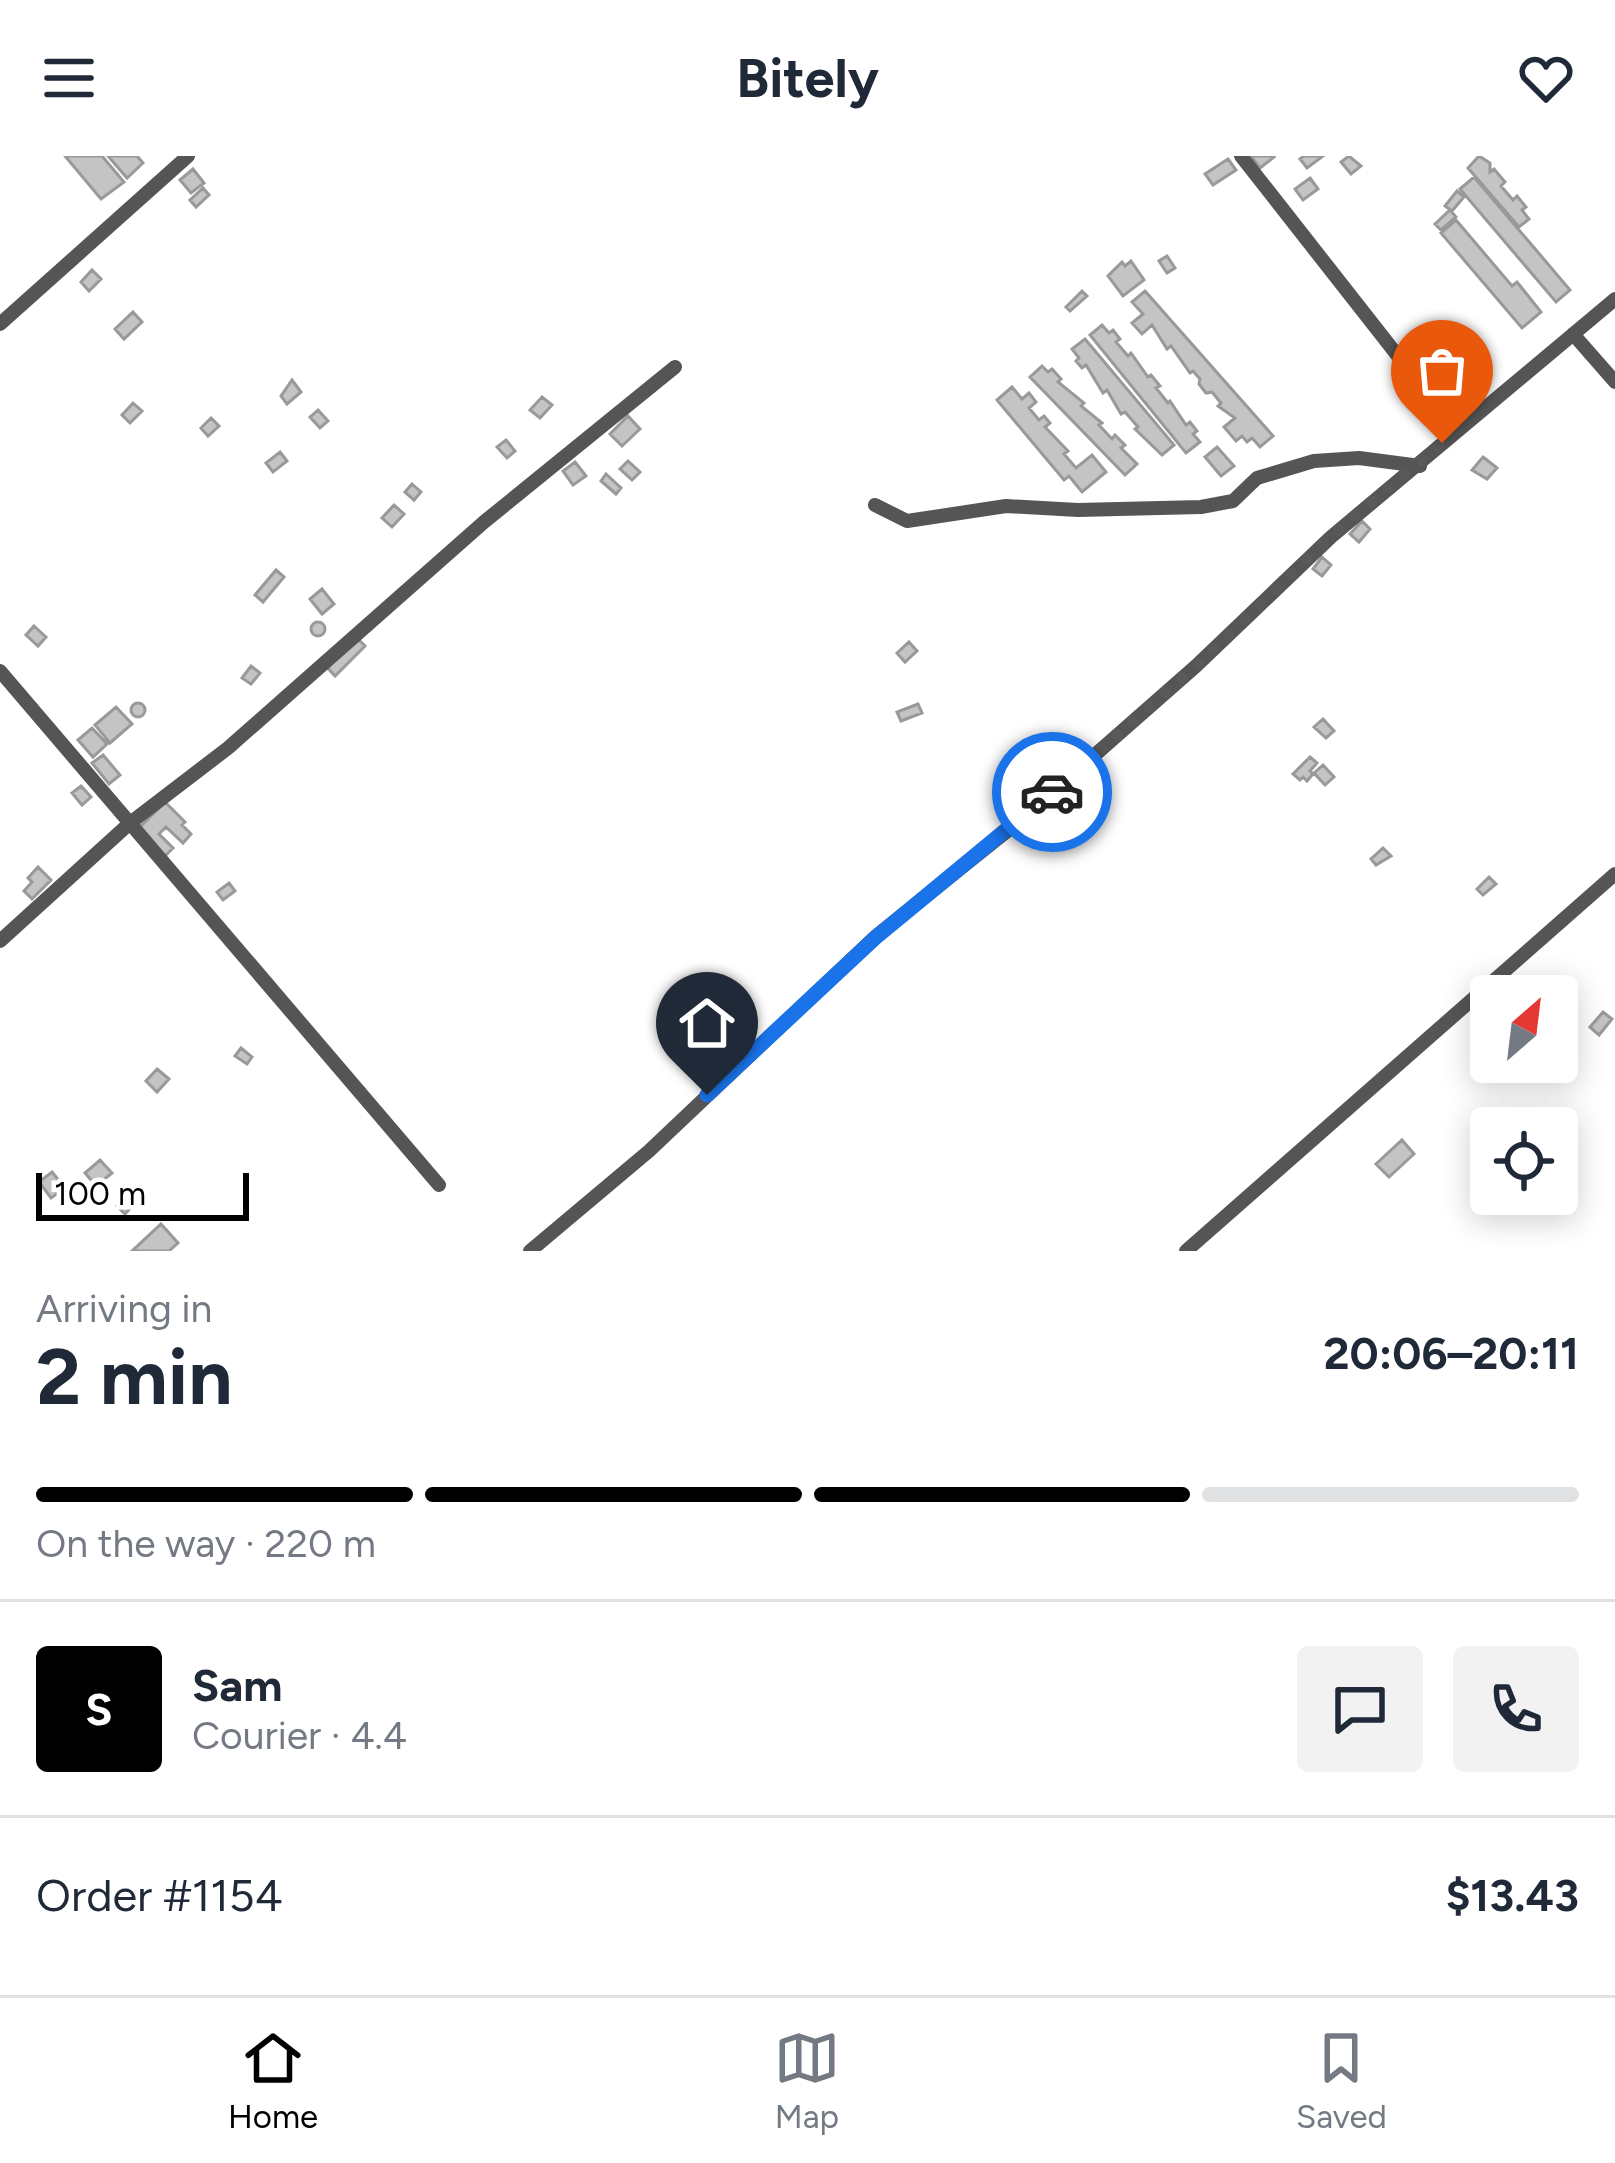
<!DOCTYPE html>
<html lang="en">
<head>
<meta charset="utf-8">
<style>
  body { margin:0; font-family:Figtree,sans-serif; background:#f2f2f3; color:#1f2937; height:100vh; display:flex; flex-direction:column; font-size:45px; white-space:nowrap }
  * { box-sizing:border-box; margin:0 }
  p { font-size:39px; color:#747a83 }
  .icon { flex:none; width:66px; height:66px; fill:none; stroke:currentColor; stroke-width:2; stroke-linecap:round; stroke-linejoin:round }
  .map { position:relative; height:1095px; overflow:hidden }
  .panel { display:flex; flex-direction:column; background:#fff; flex:1 }
  .panel>* { flex:none }
  .needle { width:78px; rotate:28deg }
  .fabs { position:absolute; left:1470px; top:819px; display:grid; gap:24px }
  .fabs a { display:grid; place-items:center; width:108px; height:108px; border-radius:12px; background:#fff; box-shadow:0 6px 30px #0003; font-size:60px }
  .scale { position:absolute; left:36px; bottom:30px; width:213px; box-sizing:border-box; padding-left:12px; border:6px solid #000; border-top:0; font-size:33px; line-height:42px; white-space:nowrap; color:#000; -webkit-text-stroke:9px #fff; paint-order:stroke }
  .pin { position:absolute; display:grid; place-items:center; width:102px; height:102px; color:#fff; margin:-123px -51px; border-radius:50% 50% 50% 0; rotate:-45deg; box-shadow:0 0 12px #0007 }
  .pin .icon { rotate:45deg }
  .courier { position:absolute; display:grid; place-items:center; width:120px; height:120px; margin:-60px; border:9px solid #1a73e8; border-radius:50%; background:#fff; color:#222; box-shadow:0 3px 15px #0007 }
  .overview em { font-style:normal; font-weight:700 }
  .overview div { display:flex; flex-direction:column-reverse }
  .overview { display:flex; align-items:center; justify-content:space-between; height:204px; padding:0 36px }
  h1 { font-size:78px; font-weight:700; line-height:90px }
  .bar { display:grid; grid-template-columns:repeat(4,1fr); gap:18px 12px; align-content:center; height:144px; padding:0 36px }
  .bar i { height:15px; border-radius:9px; background:#e0e1e3 }
  .bar .current { background:#000 }
  .bar p { grid-column:span 4 }
  .line { display:flex; align-items:center; gap:30px; padding:0 36px; border-top:3px solid #e0e1e3 }
  .line div { flex:1 }
  .round { display:grid; place-items:center; flex:none; width:126px; height:126px; border-radius:12px; background:#f2f2f3 }
  header { display:flex; justify-content:space-between; align-items:center; height:156px; padding:0 36px; background:#fff; font-size:54px; font-weight:700 }
  .tabs { display:flex; justify-content:space-around; align-items:center; height:168px; border-top:3px solid #e0e1e3; background:#fff; font-size:33px; color:#747a83 }
  .tabs a { display:grid; justify-items:center; gap:6px }
  .tabs .current { color:#000 }
  .map>svg:first-child { display:block }
  .building { fill:#c4c4c4; stroke:#999; stroke-width:3 }
  .lines { fill:none; stroke-linecap:round; stroke-linejoin:round }
  .street { stroke:#555; stroke-width:14 }
  .done { stroke:#595959; stroke-width:12; stroke-dasharray:0 21.6 }
  .route { stroke:#1a73e8; stroke-width:15 }
</style>
</head>
<body>
<header><svg class="icon" aria-label="menu" viewBox="0 0 24 24"><path d="M4 6h16M4 12h16M4 18h16"/></svg>Bitely<svg class="icon" aria-label="heart" viewBox="0 0 24 24"><path d="M12 20l-8-8c-3-5 5-10 8-4 3-6 11-1 8 4z"/></svg></header>
<div class="map">
<svg width="1615" height="1095" viewBox="0 0 1615 1095">
  <rect width="100%" height="100%" fill="#fff"/>
  <path class="building" d="M65,0H102L124,26L101,43Z
    M108,0H137L143,7L127,22Z
    M1251,0H1273L1274,1L1260,12Z
    M1304,0H1323L1307,12L1300,3Z
    M1349,0L1361,10L1351,18L1341,6Z
    M1479,0L1490,7V16L1494,13L1505,26L1501,30L1513,44L1517,40L1526,51L1522,54L1529,63L1519,71L1468,12Z
    M1228,3L1236,14L1213,29L1205,18Z
    M193,13L204,27L191,37L180,24Z
    M1474,21L1570,134L1556,146L1460,33Z
    M1310,22L1318,33L1303,44L1295,33Z
    M203,32L209,39L196,51L190,44Z
    M1457,35L1464,41L1452,55L1445,50Z
    M1450,54L1456,61L1441,74L1435,68Z
    M1456,64L1512,130L1517,126L1541,156L1522,172L1441,77Z
    M1167,100L1175,112L1167,117L1159,105Z
    M1131,105L1144,124L1123,140L1108,120L1122,106L1125,110Z
    M92,114L101,123L89,135L81,126Z
    M1082,135L1087,140L1070,155L1066,151Z
    M1145,135L1273,280L1260,291L1252,282L1247,286L1242,280L1236,285L1224,271L1235,262L1218,250L1221,247L1212,236L1206,237L1199,228L1200,223L1193,215L1190,217L1171,190L1167,193L1152,169L1142,178L1132,167L1143,158L1132,146Z
    M133,156L142,166L124,183L115,173Z
    M1102,169L1109,177L1113,174L1120,183L1116,186L1128,200L1131,197L1148,221L1151,219L1160,230L1156,232L1168,247L1170,245L1186,269L1190,266L1197,275L1193,278L1200,286L1186,297L1090,179Z
    M1085,183L1174,289L1162,299L1135,273L1138,271L1125,256L1121,258L1107,234L1103,237L1086,209L1082,212L1076,205L1079,202L1072,193Z
    M1042,210L1048,216L1052,213L1061,223L1058,226L1084,247L1081,250L1102,267L1099,269L1112,283L1115,279L1125,289L1121,292L1137,308L1125,319L1030,221Z
    M292,224L301,236L287,248L281,240Z
    M1012,231L1022,243L1029,237L1036,246L1029,252L1039,264L1044,260L1050,267L1045,271L1068,295L1064,298L1076,312L1092,299L1106,316L1082,336L1069,320L1064,324L997,244Z
    M542,241L552,249L540,262L530,254Z
    M133,247L142,255L130,267L122,259Z
    M318,254L328,265L320,272L310,261Z
    M628,260L640,273L622,290L610,278Z
    M211,262L219,270L208,280L201,272Z
    M506,284L515,295L507,302L497,291Z
    M1217,291L1234,310L1221,320L1205,301Z
    M280,296L287,305L273,316L266,307Z
    M1483,301L1497,312L1487,323L1472,314Z
    M628,305L640,316L632,324L620,313Z
    M575,306L586,320L573,329L563,315Z
    M606,318L621,332L616,338L601,325Z
    M412,328L421,336L414,344L405,336Z
    M394,349L404,358L392,371L382,362Z
    M1362,365L1370,373L1359,386L1350,378Z
    M1322,401L1331,409L1322,420L1313,413Z
    M276,414L284,421L263,446L255,439Z
    M322,433L334,448L322,458L310,443Z
    M311 473a7 7 0 1 1 14 0a7 7 0 1 1-14 0Z
    M34,470L46,481L38,490L26,479Z
    M357,482L365,490L335,520L326,510Z
    M909,486L917,495L905,506L897,497Z
    M251,510L260,517L251,528L242,522Z
    M131 554a7 7 0 1 1 14 0a7 7 0 1 1-14 0Z
    M918,548L922,557L901,565L897,556Z
    M116,551L132,568L110,587L95,569Z
    M1323,563L1334,575L1326,582L1314,571Z
    M92,572L107,588L93,601L78,584Z
    M103,599L120,619L109,628L92,607Z
    M1310,601L1317,607L1310,615L1313,618L1307,625L1303,621L1300,624L1293,618Z
    M1323,609L1334,621L1325,629L1314,617Z
    M81,630L91,641L82,649L72,637Z
    M165,646L185,666L182,669L191,678L183,687L166,671L159,678L173,692L165,700L138,673Z
    M1383,692L1391,700L1376,709L1371,703Z
    M38,711L51,724L32,743L24,735L32,726L28,722Z
    M1489,721L1496,728L1483,739L1477,733Z
    M229,727L235,735L223,744L217,736Z
    M1603,856L1612,863L1599,879L1590,871Z
    M241,892L252,901L247,908L235,900Z
    M157,913L169,923L157,936L146,925Z
    M1402,984L1414,998L1389,1021L1376,1008Z
    M100,1004L112,1017L96,1030L85,1017Z
    M52,1016L65,1032L51,1042L39,1026Z
    M128,1039L135,1047L125,1058L117,1050Z
    M161,1068L178,1087L169,1095H132Z"/>
  <g class="lines">
    <path class="street" d="M1241,0L1456,274
      M0,168L188,0
      M1573,178L1615,226
      M875,349L907,365L1006,350L1078,354L1201,351L1233,345L1257,322L1314,305L1359,302L1420,310
      M0,515L439,1029
      M0,785L130,667L228,592L484,366L675,211
      M530,1095L649,995L875,781L1022,663L1196,510L1331,381L1615,143
      M1186,1095L1615,718"/>
  </g>
  <g class="lines">
    <path class="done" d="M1052,636L1196,510L1330,381L1442,287"/>
    <path class="route" d="M707,939L875,782L1052,636"/>
  </g>
</svg>
<div class="fabs">
<a><svg class="needle" viewBox="-14 -14 28 28"><path d="M0-13l5 13h-10z" fill="#e53935"/><path d="M0 13l5-13h-10z" fill="#747a83"/></svg></a>
<a><svg class="icon" aria-label="locate" viewBox="0 0 24 24"><circle cx="12" cy="12" r="6"/><path d="M12 2v4M12 18v4M2 12h4M18 12h4"/></svg></a>
</div>
<div class="scale">100 m</div>
<div class="pin" style="left:1442px;top:287px;background:#ea580c"><svg class="icon" aria-label="bag" viewBox="0 0 24 24"><path d="M5 8h14l-1 12H6zM9 8a3 3 0 0 1 6 0"/></svg></div>
<div class="pin" style="left:707px;top:939px;background:#1f2937"><svg class="icon" aria-label="home" viewBox="0 0 24 24"><path d="M3 11l9-7 9 7M6 9v11h12V9"/></svg></div>
<div class="courier" style="left:1052px;top:636px"><svg class="icon" aria-label="car" viewBox="0 0 24 24"><path d="M5 17H2v-5l4-1 3-4h7l3 4 3 1v5h-3M9 17h6M6 11h13"/><circle cx="7" cy="17" r="2"/><circle cx="17" cy="17" r="2"/></svg></div>
</div>
<section class="panel">
<div class="overview"><div><h1>2 min</h1><p>Arriving in</p></div><em>20:06–20:11</em></div>
<div class="bar"><i class="current"></i><i class="current"></i><i class="current"></i><i></i><p>On the way · 220 m</p></div>
<div class="line" style="height:216px"><b class="round" style="background:#000;color:#fff">S</b><div><b>Sam</b><p>Courier · 4.4</p></div><a class="round"><svg class="icon" aria-label="chat" viewBox="0 0 24 24"><path d="M4 5h16v11H9l-5 4z"/></svg></a><a class="round"><svg class="icon" aria-label="phone" viewBox="0 0 24 24"><path d="M5 4h4l2 5-3 2q2 4 5 5l2-3 5 2v4C11 20 4 13 5 4z"/></svg></a></div>
<div class="line" style="height:156px"><div>Order #1154</div><b>$13.43</b></div>
</section>
<nav class="tabs">
<a class="current"><svg class="icon" aria-label="home" viewBox="0 0 24 24"><path d="M3 11l9-7 9 7M6 9v11h12V9"/></svg>Home</a>
<a><svg class="icon" aria-label="map" viewBox="0 0 24 24"><path d="M3 6l6-2 6 2 6-2v14l-6 2-6-2-6 2zM9 4v14M15 6v14"/></svg>Map</a>
<a><svg class="icon" aria-label="saved" viewBox="0 0 24 24"><path d="M7 4h10v16l-5-4-5 4z"/></svg>Saved</a>
</nav>
</body>
</html>
